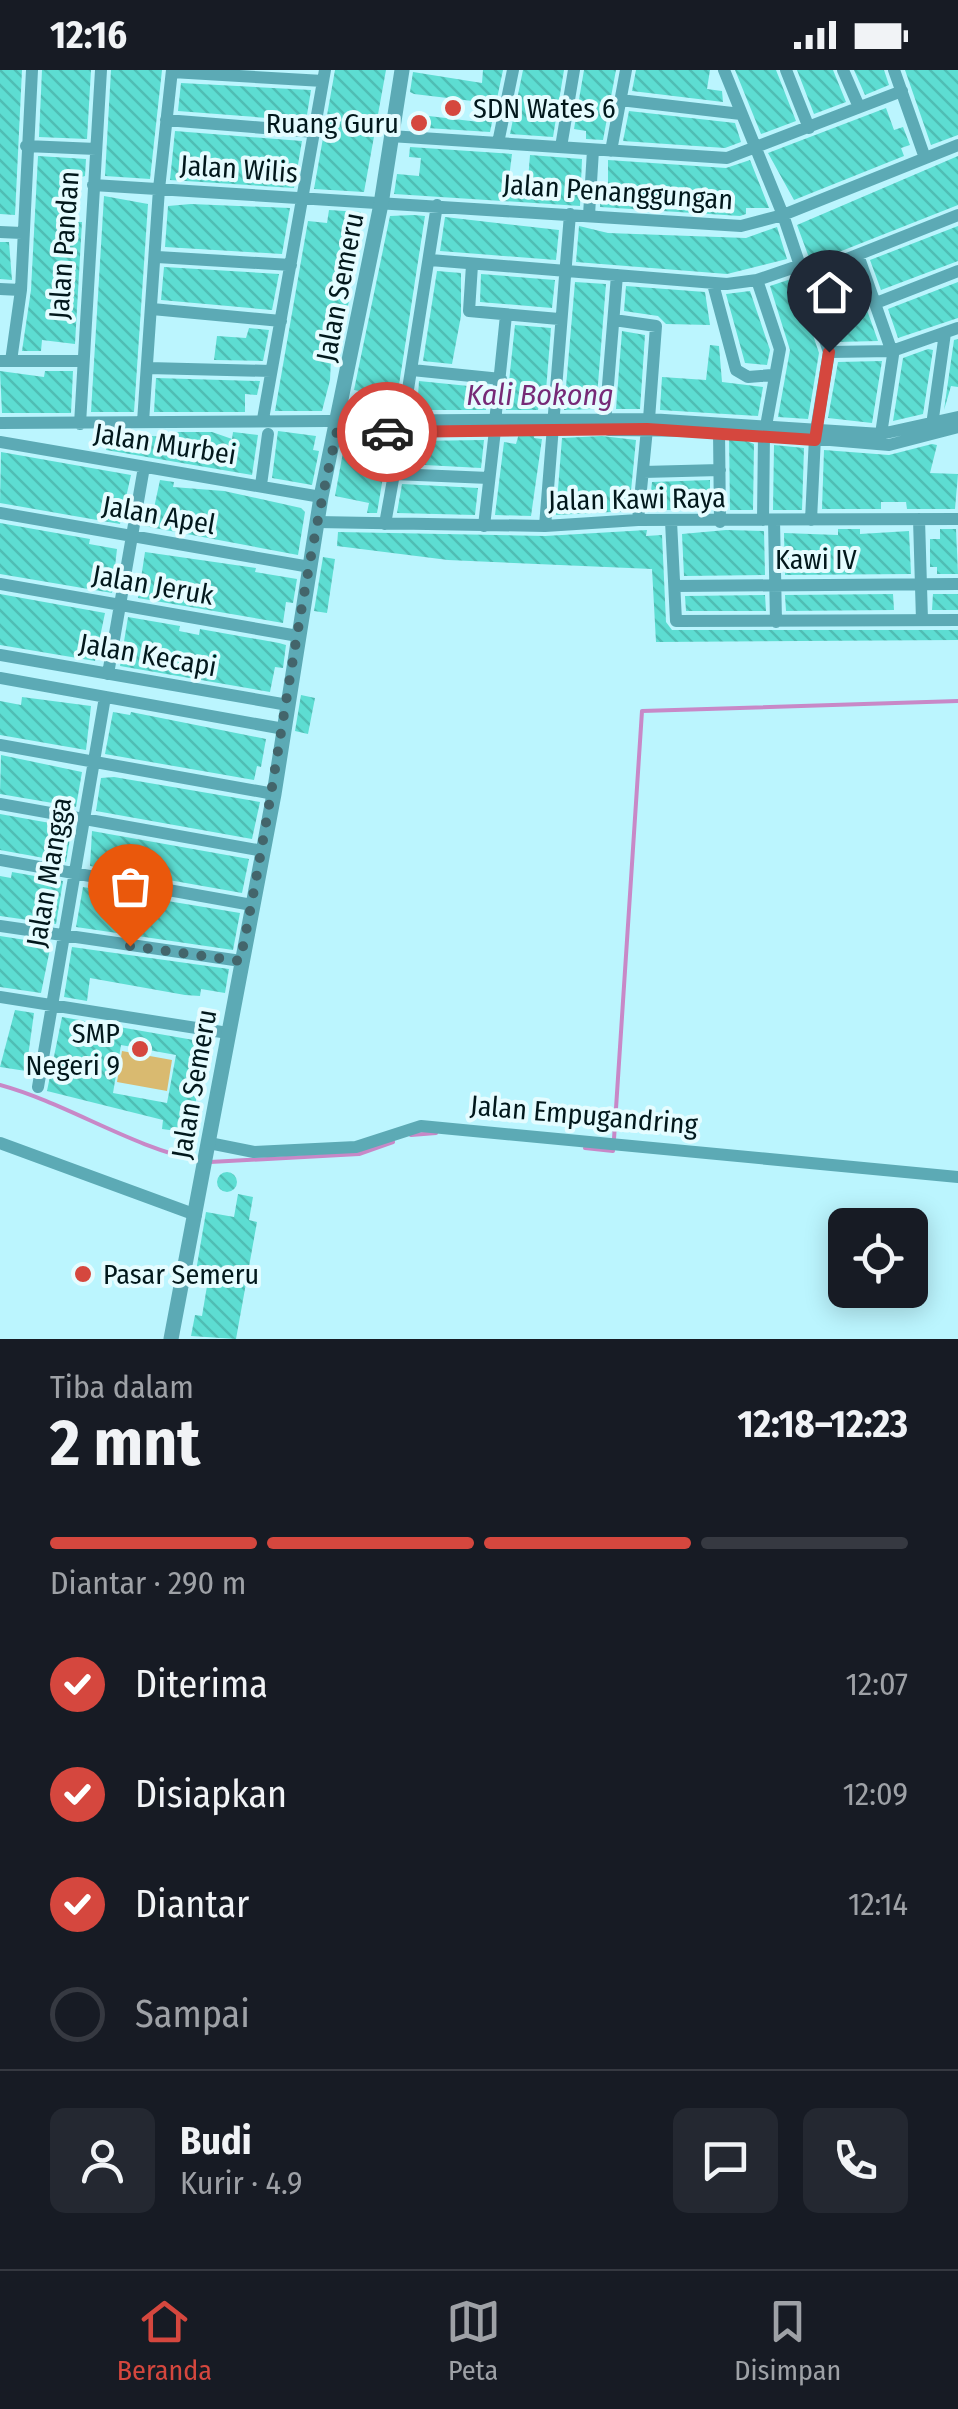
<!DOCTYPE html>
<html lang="id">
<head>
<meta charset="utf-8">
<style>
  body { margin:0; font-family:"Fira Sans Condensed",sans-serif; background:#242831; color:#f1f3f6; height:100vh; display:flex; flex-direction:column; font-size:38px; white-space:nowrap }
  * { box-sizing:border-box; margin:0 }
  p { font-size:32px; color:#9ea1a6 }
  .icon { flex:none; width:55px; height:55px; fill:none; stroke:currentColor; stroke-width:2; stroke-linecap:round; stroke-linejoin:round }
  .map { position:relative; height:1269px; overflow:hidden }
  .side { display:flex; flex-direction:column; background:#171b24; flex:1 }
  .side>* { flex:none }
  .fabs { position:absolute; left:828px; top:1138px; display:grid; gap:20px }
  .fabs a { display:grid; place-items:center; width:100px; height:100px; border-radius:15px; background:#171b24; box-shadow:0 5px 25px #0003; font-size:50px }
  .pin { position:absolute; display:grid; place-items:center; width:85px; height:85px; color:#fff; margin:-102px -42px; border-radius:50% 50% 50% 0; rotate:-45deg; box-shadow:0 0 10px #0007 }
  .pin .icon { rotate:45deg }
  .courier { position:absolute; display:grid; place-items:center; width:100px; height:100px; margin:-50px; border:8px solid #d5473e; border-radius:50%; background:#fff; color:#222; box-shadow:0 2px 12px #0007 }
  .headline em { font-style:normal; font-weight:700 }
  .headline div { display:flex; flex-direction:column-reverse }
  .headline { display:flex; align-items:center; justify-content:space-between; height:170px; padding:0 50px }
  h1 { font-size:65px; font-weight:700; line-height:75px }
  .bar { display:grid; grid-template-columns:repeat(4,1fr); gap:15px 10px; align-content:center; height:120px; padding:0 50px }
  .bar i { height:12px; border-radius:8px; background:#363941 }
  .bar .on { background:#d5473e }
  .bar p { grid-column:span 4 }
  .line { display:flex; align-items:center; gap:25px; padding:0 50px; border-top:2px solid #363941 }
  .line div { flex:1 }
  .round { display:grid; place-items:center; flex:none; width:105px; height:105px; border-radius:15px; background:#242831 }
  ol { padding:0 50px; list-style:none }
  li { display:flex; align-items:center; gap:30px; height:110px }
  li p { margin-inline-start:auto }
  li .icon { padding:10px; border-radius:50%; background:#d5473e; color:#fff; stroke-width:4 }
  li:last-child { color:#9ea1a6 }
  li i { width:55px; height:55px; border:5px solid #363941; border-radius:50% }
  .status { display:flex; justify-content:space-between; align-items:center; height:70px; padding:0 50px; background:#171b24; direction:ltr }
  .status svg { height:28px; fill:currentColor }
  .tabs { display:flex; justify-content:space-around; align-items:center; height:140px; border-top:2px solid #363941; background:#171b24; font-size:28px; color:#9ea1a6 }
  .tabs a { display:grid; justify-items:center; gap:5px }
  .tabs .on { color:#d5473e }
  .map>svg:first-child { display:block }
  .pitch { fill:#d9ba70 }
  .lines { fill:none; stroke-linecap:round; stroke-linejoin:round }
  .stream { stroke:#c888c7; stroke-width:4 }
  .building { fill:url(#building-back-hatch); fill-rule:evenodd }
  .minor { stroke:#5caab5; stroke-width:12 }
  .tertiary { stroke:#5caab5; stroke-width:15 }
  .done { stroke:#43656b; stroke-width:10; stroke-dasharray:0 18 }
  .route { stroke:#d5473e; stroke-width:12 }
  .poi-dot { fill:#d5473e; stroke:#e5fcff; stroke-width:4 }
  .labels { text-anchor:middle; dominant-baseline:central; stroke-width:8; stroke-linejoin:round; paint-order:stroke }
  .poi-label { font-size:28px; fill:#02181c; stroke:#e5fcff; text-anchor:start }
  .street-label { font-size:28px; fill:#02181c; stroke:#e5fcff }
  .water-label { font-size:30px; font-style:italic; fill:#762a77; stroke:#e5fcff }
</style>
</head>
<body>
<div class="status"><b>12:16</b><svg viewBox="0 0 49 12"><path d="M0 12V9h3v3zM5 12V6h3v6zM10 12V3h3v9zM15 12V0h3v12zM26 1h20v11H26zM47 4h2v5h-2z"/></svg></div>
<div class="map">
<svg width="958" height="1269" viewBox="0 0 958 1269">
  <defs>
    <pattern id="building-back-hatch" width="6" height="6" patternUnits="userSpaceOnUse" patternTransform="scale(2.5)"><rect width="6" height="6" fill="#5dddd2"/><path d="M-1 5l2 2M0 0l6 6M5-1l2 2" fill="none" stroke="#4fbdb4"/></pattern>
  </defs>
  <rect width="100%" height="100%" fill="#bbf5fe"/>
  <path class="pitch" d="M122,981L172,990L167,1021L117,1012Z"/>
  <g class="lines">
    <path class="stream" d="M0,1015C69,1034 130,1077 201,1091
      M411,1065L436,1063
      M614,1069L642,641L958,631
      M585,1078L613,1081
      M210,1092L359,1084L393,1072"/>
  </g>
  <path class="building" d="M0,0H22L15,145L0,144Z
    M42,0H91L87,69L39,67Z
    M111,0H162L150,109L105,106Z
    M335,0H386L364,122L314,119Z
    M483,0H503L490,62L411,57L412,44L479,52L481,32L414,24L410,22L413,2L482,13Z
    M523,0H564L553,67L510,64Z
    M584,0H616L603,70L586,69V61L574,59Z
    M636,0H710L707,19L722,21L723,32L632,21Z
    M735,0H776L796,51L761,64Z
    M797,0H833L846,32L814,44Z
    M854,0H884L889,15L865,25Z
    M905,0H958V65L931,75Z
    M181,13L311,20L306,51L178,41Z
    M886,38L894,60L903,57L910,75L901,78L904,86L794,130L768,83Z
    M629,41L735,53L741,72L725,78L623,71Z
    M175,61L302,71L294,118L170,110Z
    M410,77L512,84L509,108L528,110L530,85L582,89L580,136L394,124L397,104L419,106L421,88L409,87Z
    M38,86L86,89L85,106L78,108L74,152H82L75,274L42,270L41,281H22L31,220Z
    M958,86V135L811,193L797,155Z
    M608,90L726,98L750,90L769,138H746V144L740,146L600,137L601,117H608Z
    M104,126L148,134L134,342H91Z
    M191,134L290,138L282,184L165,177L168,136Z
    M329,140L361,142L359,157L349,156L345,182L350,183L342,223L351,224L339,269L332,268L330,310L322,341H275L308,151L327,153Z
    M414,145L425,146L397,328L354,320L390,146Z
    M445,147L559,160L556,190L440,181Z
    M579,156L608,163L746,168L777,157L787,189L727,204L576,192Z
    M958,156V191L881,220L870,190Z
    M0,172H9L12,210L0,209Z
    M164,197L279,204L272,240L161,230Z
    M852,198L878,271L836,272L816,212Z
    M437,201L461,203V246L452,294L423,291Z
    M481,204L555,210L552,238L480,232Z
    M794,208L819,283L808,349L778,347L790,280L770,216Z
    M575,212L606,214L596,339L564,340Z
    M958,212V248L898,268L888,239Z
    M626,216L705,222L710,255L666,254L658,246L624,241Z
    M750,221L770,280L767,295L745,293L726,224Z
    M515,255L551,258L545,333L539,332L538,340H506Z
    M249,258L269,260L263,291L214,290L217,266L246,268Z
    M622,261L645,265L640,339H616Z
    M958,269V317L951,316L944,340L954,270Z
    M710,275L719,276L722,312L763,317L758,346L660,340L662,307L706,310Z
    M928,279L933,280L923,344L893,351L903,288Z
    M882,291L872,353L828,348L838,292Z
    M0,301L44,307L45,301H73L71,343H2Z
    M156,308L260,311L257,325L245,324V342H154Z
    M419,311L488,318L486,340H417Z
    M520,360H535L534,368L542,369L531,446L495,445L504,372L516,374Z
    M278,361L316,366L313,380L319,381L312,415L272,408Z
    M109,362L174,368L175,362H212L232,369L233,362L258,365L252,405L106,380Z
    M729,364L754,374L753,440H730Z
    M602,366L636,370L629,441L556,445L562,368Z
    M484,370L481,398L406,394L407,386H414L415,371Z
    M345,371H389L377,443H367L369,433L335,426Z
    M932,374L937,375L930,403L958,404L955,439H907L906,432H881V439H822L824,380L889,385Z
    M774,375L804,378L802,440H773Z
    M1,382L131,405L120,454L0,433Z
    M160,410L174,412L173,417L224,421L301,438L305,442L298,485L144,456L147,437L154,438Z
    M710,410V440H649L652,412Z
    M402,414L478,418L475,445L397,443Z
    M0,453L90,469L89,474L117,479L112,523L0,504Z
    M838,459H860V464L909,461L911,504L785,505L784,463L838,465Z
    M940,459H956L958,504H937V497H930V469H940Z
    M647,460L646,466L662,465L666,552L672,560H958V570L656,572L652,499L448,490L337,476L338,462L545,466Z
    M726,460L764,461L765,505L684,506L682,464Z
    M145,482L256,498L255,502L297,509L293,533L286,532L283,553L138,528Z
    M323,487L335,489L327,543L314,541Z
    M0,524L105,543L95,591L0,575Z
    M893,524L894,540L786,541L785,525Z
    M933,524H958V540H932Z
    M765,525L766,541H686L685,526Z
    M128,547L180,556L179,561L199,565L200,559L279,573L286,575L283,598L275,597L270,622L120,596Z
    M301,625L315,628L308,664L295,661Z
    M22,627L91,636L86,680L0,665V631L21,635Z
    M113,642L130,645L131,642L266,669L261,697L257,696L254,710L105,684Z
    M1,685L82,702L76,737L0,724Z
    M114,707L260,732L252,769L96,741L101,708Z
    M0,744L72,757L66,792L0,780Z
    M92,761L249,789L242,823L90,796Z
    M12,802L63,811L56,854L0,846V806L11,808Z
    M83,817L240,843L233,880L76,857Z
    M0,866L51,874L41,923L0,917Z
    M72,877L229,899L225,923L201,919L200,926L185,925L90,908L87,931L64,927Z
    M15,940L34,943L26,1001L0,997Z
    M62,947L205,972L194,1008L199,1009L189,1081L174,1078L177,1061L162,1059L163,1050L47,1021ZM121,975L176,985L167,1033L113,1023Z
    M217 1112a10 10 0 1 1 20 0a10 10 0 1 1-20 0Z
    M238,1124L253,1127L249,1150L257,1152L236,1269L191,1266L195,1245L202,1246L207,1216L194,1213L206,1142L234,1147Z"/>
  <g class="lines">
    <path class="minor" d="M724,0L783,145L829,282L815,367L811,450
      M786,0L809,58
      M843,0L859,37
      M894,0L925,88
      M172,2L323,11
      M620,30L741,44
      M166,50L314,62
      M390,66L727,88L902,21
      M498,73L513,0
      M26,76L96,79
      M561,77L574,0
      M611,81L626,0
      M93,115L741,156L783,145L958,75
      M589,145L593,80
      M0,162L22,163
      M858,185L893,285L881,364
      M157,187L291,195
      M430,190L727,214L757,210L801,195
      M472,195L469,241L559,249
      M804,206L958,145
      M757,210L780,279L766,356
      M713,214L736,300L748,307L772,305
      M0,219L21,220
      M876,233L958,201
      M152,239L281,251
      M614,250L656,256L649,349
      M829,282L892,281L958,258
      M0,291H81
      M11,291L21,220L32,0
      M148,298L271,301
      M412,300L501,309
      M263,349L325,0
      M403,351L437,135
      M143,352L159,119L172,0
      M495,352L506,245
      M605,352L617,205
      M0,353L649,349L881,364L958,347
      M80,354L101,0
      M932,355L945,263
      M609,360L708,361
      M337,361L504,360
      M719,361L720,452
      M401,362L394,404L489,408
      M748,363L889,375L958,357
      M0,372L321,427
      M643,402L720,400
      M261,415L268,364
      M0,443L310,497
      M919,449L922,550
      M638,450L647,359
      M763,450L764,364
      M774,450L776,552
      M671,451L676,551L958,550
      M317,452L545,456L638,450L958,449
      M385,454L394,404
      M484,456L495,360
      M545,456L570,144
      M0,514L298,566
      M675,516L958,514
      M0,585L288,635
      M108,604L144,397
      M0,608L284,659
      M0,675L274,724
      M0,734L263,781
      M0,790L252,835
      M0,856L241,891
      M0,927L228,963
      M38,1017L105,627
      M0,1073L196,1145
      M209,1073L254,1082L356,1077L421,1056L958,1107"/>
    <path class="tertiary" d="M171,1269L274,724L321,427L381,134L402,0"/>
  </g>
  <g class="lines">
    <path class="done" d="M130,876L240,891C277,715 296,536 337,361L387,362"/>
    <path class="route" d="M387,362L647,359L815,370L829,282"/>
  </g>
  <g class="poi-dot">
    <circle cx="453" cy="38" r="10"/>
    <circle cx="419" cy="53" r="10"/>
    <circle cx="140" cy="979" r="10"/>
    <circle cx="83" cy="1204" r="10"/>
  </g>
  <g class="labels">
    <g class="poi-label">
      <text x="473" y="38">SDN Wates 6</text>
      <text x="399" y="53" text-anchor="end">Ruang Guru</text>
      <text x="120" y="963" text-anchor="end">SMP<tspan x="120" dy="32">Negeri 9</tspan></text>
      <text x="103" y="1204">Pasar Semeru</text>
    </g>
    <g class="street-label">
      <text transform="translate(239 99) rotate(4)">Jalan Wilis</text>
      <text transform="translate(618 122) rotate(4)">Jalan Penanggungan</text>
      <text transform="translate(64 175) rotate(-86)">Jalan Pandan</text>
      <text transform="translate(340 217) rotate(-79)">Jalan Semeru</text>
      <text transform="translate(165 374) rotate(9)">Jalan Murbei</text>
      <text transform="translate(637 429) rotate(-1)">Jalan Kawi Raya</text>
      <text transform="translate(159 445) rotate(10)">Jalan Apel</text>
      <text x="816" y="489">Kawi IV</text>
      <text transform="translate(153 515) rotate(10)">Jalan Jeruk</text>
      <text transform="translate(148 585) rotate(10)">Jalan Kecapi</text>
      <text transform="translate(49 802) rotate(-80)">Jalan Mangga</text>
      <text transform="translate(194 1014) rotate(-80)">Jalan Semeru</text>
      <text transform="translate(584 1045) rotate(5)">Jalan Empugandring</text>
    </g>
    <g class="water-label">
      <text x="540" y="325">Kali Bokong</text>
    </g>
  </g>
</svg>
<div class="fabs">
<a><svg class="icon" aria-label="locate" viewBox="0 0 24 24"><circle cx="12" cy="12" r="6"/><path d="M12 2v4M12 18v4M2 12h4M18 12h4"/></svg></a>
</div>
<div class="pin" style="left:130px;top:876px;background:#ea580c"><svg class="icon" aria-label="bag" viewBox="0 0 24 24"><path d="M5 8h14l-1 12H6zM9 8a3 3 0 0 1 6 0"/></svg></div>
<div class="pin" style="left:829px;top:282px;background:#1f2937"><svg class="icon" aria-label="home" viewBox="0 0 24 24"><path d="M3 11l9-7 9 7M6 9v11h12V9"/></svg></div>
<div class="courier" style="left:387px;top:362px"><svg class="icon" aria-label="car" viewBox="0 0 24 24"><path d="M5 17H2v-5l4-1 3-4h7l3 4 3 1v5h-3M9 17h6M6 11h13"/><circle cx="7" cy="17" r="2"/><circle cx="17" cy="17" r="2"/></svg></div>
</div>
<section class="side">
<div class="headline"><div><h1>2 mnt</h1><p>Tiba dalam</p></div><em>12:18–12:23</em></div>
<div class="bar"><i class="on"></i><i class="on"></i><i class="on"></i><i></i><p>Diantar · 290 m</p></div>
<ol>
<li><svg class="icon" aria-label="check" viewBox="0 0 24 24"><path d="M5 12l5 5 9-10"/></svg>Diterima<p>12:07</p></li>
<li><svg class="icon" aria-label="check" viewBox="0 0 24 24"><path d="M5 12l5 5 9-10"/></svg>Disiapkan<p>12:09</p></li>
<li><svg class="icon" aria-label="check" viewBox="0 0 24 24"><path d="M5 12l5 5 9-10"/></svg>Diantar<p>12:14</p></li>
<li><i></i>Sampai</li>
</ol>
<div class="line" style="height:180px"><a class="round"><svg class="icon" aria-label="person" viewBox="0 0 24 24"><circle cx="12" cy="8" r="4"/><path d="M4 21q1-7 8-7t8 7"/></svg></a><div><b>Budi</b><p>Kurir · 4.9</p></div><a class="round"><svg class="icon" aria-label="chat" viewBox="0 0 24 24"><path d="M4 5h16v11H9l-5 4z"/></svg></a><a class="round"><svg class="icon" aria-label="phone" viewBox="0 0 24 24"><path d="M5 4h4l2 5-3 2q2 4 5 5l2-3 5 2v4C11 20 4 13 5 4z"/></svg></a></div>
</section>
<nav class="tabs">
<a class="on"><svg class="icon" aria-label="home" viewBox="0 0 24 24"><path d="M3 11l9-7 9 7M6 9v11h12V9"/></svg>Beranda</a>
<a><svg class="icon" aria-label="map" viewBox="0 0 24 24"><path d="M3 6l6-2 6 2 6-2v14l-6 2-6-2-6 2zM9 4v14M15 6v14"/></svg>Peta</a>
<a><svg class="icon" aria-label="saved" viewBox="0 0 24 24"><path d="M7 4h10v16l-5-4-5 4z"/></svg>Disimpan</a>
</nav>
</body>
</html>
